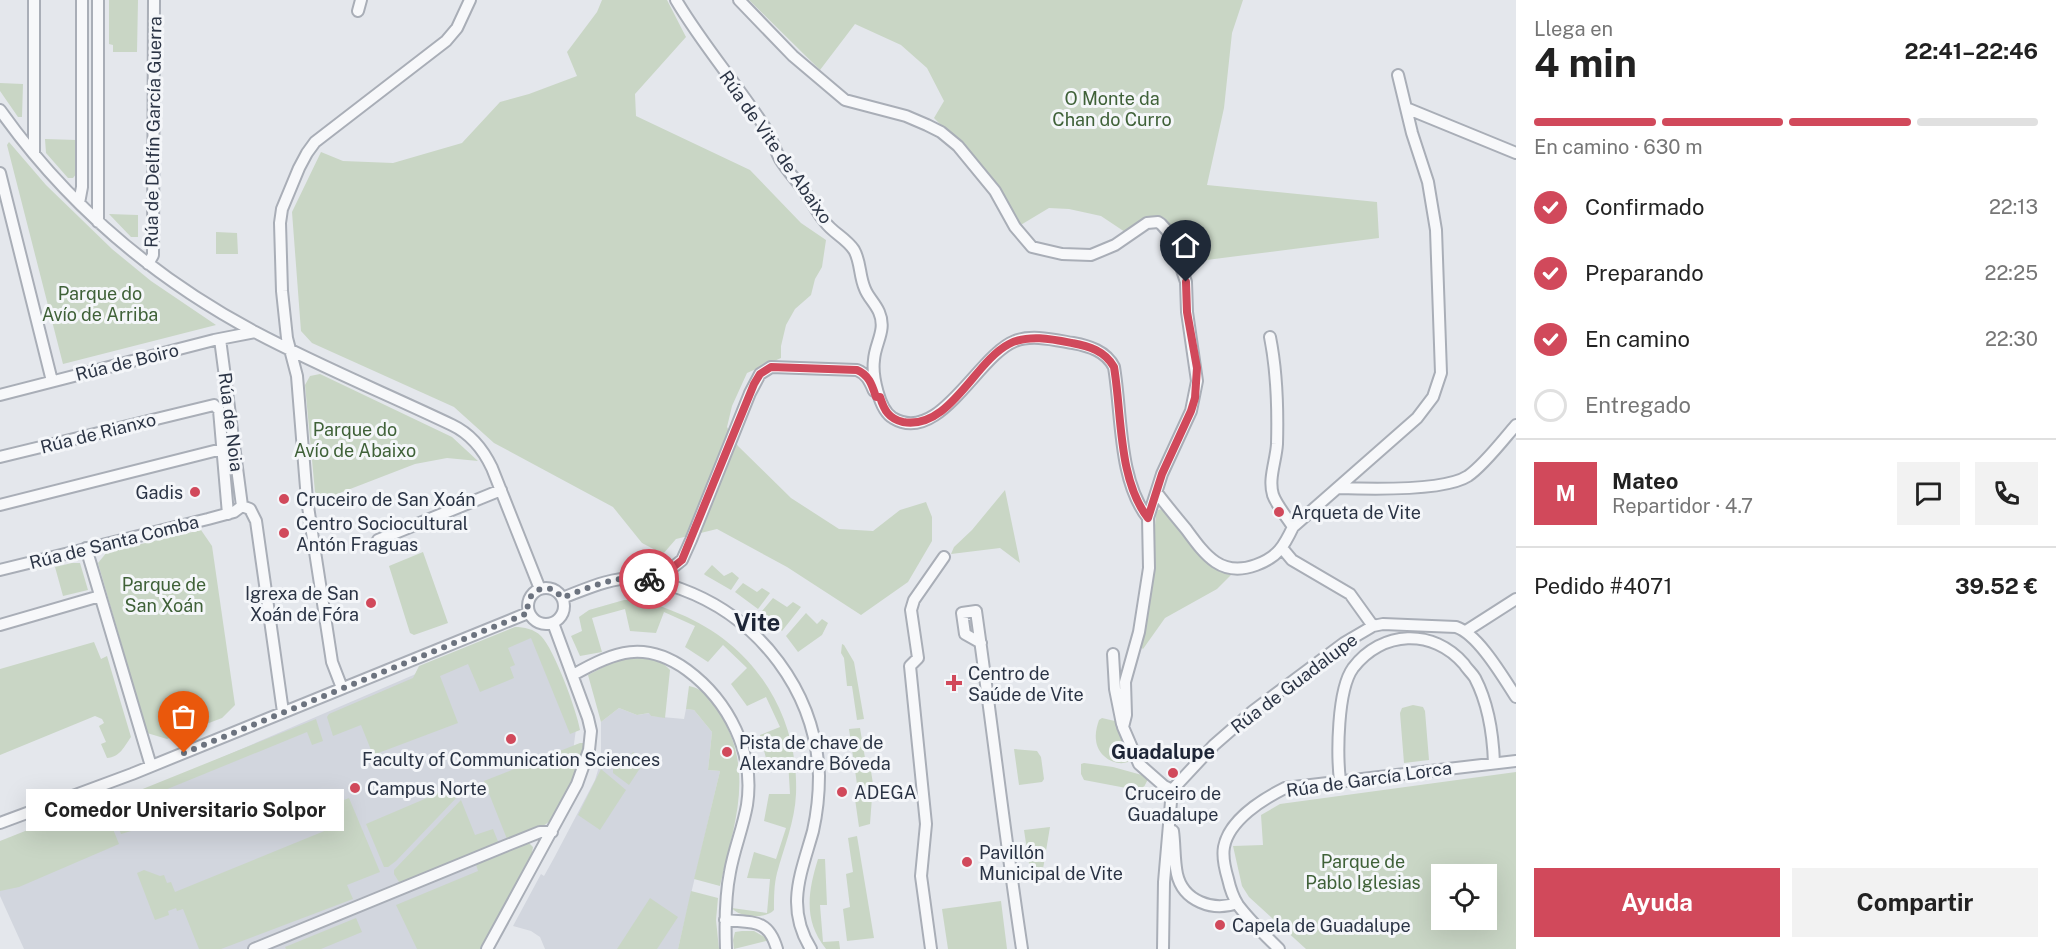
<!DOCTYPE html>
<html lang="es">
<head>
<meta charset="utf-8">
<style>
  body { margin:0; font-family:"Public Sans",sans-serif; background:#f2f2f2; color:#222; height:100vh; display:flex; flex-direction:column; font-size:22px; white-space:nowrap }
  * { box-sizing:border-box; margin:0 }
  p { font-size:20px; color:#767676 }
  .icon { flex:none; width:33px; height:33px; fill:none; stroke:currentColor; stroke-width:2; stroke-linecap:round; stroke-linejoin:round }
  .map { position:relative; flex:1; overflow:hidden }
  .side { display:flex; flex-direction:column; background:#fff; width:540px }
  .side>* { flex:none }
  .controls { position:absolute; left:1431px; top:864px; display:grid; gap:12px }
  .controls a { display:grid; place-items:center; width:66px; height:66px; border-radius:0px; background:#fff; box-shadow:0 6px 24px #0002; font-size:30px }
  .pin { position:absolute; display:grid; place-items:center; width:51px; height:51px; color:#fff; margin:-62px -26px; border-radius:50% 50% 50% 0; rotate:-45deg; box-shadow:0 0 6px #0007 }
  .pin .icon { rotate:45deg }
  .courier { position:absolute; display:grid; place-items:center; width:60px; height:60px; margin:-30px; border:4px solid #d1495b; border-radius:50%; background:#fff; color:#222; box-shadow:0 2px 8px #0007 }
  .bubble { position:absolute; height:42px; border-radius:0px; background:#fff; box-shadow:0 6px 24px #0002; font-size:20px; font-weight:700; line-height:42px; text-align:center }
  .head em { font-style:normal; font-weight:700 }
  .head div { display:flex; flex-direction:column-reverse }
  .head { display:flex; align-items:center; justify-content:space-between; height:102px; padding:0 18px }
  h1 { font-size:39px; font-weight:700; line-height:45px }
  .bar { display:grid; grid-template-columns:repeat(4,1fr); gap:9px 6px; align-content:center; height:72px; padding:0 18px }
  .bar i { height:8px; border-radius:4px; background:#e0e0e0 }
  .bar .selected { background:#d1495b }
  .bar p { grid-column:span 4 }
  .line { display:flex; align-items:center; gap:15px; padding:0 18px; border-top:2px solid #e0e0e0 }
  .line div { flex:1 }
  .round { display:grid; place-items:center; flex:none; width:63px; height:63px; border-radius:0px; background:#f2f2f2 }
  ol { padding:0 18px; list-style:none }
  li { display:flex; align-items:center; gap:18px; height:66px }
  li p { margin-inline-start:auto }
  li .icon { padding:6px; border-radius:50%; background:#d1495b; color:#fff; stroke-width:4 }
  li:last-child { color:#767676 }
  li i { width:33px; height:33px; border:3px solid #e0e0e0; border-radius:50% }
  .button { display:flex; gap:12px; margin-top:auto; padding:12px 18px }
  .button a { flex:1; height:69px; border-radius:0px; background:#d1495b; color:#fff; font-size:24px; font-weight:700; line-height:69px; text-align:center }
  .button a+a { background:#f2f2f2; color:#222 }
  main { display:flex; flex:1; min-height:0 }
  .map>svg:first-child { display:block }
  .built { fill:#d2d6de }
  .green { fill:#c9d6c5; fill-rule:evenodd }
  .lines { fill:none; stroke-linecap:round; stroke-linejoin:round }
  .minor-casing { stroke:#a9aeb7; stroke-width:14 }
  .minor { stroke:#f7f8fa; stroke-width:10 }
  .done { stroke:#6c737f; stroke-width:6; stroke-dasharray:0 10.8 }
  .route { stroke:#d1495b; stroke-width:8 }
  .poi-dot { fill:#d1495b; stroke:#f4f6f9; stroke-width:2 }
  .labels { text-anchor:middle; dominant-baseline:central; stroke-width:6; stroke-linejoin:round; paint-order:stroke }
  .park-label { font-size:18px; fill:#3f6138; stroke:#f4f6f9 }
  .street-label { font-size:18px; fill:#2b3445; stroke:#f4f6f9 }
  .poi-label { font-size:18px; fill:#2b3445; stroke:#f4f6f9; text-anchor:start }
  .neighbourhood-label { font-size:20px; font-weight:bold; fill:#1d2536; stroke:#f4f6f9 }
  .district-label { font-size:24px; font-weight:bold; fill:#1d2536; stroke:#f4f6f9 }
</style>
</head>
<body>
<main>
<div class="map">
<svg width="1516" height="949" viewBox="0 0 1516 949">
  <rect width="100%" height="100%" fill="#e4e7ec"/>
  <path class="built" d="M516,631L538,638L576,729L570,774L455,949H24L0,896V860L118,802Z
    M619,708L637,715L650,713L651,716L684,719L686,709L694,710L712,732L708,770L720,771L678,949H545L540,937L531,931L513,926L541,874L544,876L554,858L595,780L601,760V722Z"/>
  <path class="green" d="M109,0H138L137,52H113V45L109,44Z
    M602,0H667L686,37L635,94L636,116L750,170L801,223L826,240L822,267L815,279L811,295L795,309L786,325L781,346V358L747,373L732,406L727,427L738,446L791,498L839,529L873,531L900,510L926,502L932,517V541L908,582L861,615L787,567L717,529L676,539L663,554L642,543L613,507L494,443L454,407L312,343L301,331L292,212L321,152L343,161L393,163L462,143L500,102L529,94L577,76L567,52L597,12Z
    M749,0H1243L1232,33L1224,108L1207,185L1377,202L1379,238L1183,263L1163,219L1147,216L1125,232L1101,216L1069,209L1049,208L1019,226L992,177L934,118L944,101L927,68L901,45L855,24L820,70Z
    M0,83L23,84L22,117H18L0,91Z
    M45,139L77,140V173L73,178H68L46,153Z
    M9,142L46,185L112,249L151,281L216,325L63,364L7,145Z
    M109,214L138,215V237H131Z
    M216,232L237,233L238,254H216Z
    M320,374L452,437L478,461L447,458L415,464L319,501L315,492L305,385L310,376Z
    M1005,490L1020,563L1000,548L951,554L954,547L972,530Z
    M1162,509L1167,511L1233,573L1217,589L1165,618L1143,649L1138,645L1150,583L1156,514L1158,510Z
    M201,530L212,546L235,705L222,718L167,739L147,733L98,563L107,552Z
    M423,552L448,623L414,635L410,633L389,566Z
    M72,563H80L88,590L63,596L55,567Z
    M712,565L724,576L732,572L739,578L731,590L705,575L704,574Z
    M743,583L757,592L762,588L770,593L758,609L735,592Z
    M773,598L787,607L793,602L801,607L782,631L762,611Z
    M624,600C645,599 661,606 680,614C754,645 799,714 796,794C795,821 784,847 777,873C774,885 774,897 774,910C767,919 739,918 732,908L767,913L770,879L747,878L754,852L776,859L786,828L764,821L769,794H790L788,760L767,762L760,735L780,727L766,697L747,706L731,684L747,668L723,645L708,662L685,647L695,626L664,612L656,633L630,631L625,609L592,618L602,652L580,656L571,636L582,631L579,617L589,610Z
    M806,613L817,624L822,619L828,623L822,635L798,652L786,636Z
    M515,627C524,627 534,629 541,636C554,649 577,711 580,730L570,734L531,638L508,648L515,665L510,667L514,678L480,692L468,664L440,676L458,723L373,755L361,725L333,736L327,717L329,714L413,678L419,666Z
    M94,642L101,659L107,656L131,737C124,747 120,757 107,758L101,744L106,742L99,726L104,723L102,719L95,716L0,755V669Z
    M842,644L844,645L854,662L864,719L857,720L852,686H847L844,658L841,653Z
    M640,657C651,659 662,660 670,670L665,718L651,716L649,713L637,715L619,708L601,722L588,675L617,660Z
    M689,686C705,689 710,700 719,712C756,771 734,824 720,886L694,879L720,771L708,770L712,732L694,710L686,709Z
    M1413,705L1423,707L1425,711L1429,760L1404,763L1400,713L1402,708Z
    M1102,718L1119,722L1130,755L1128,762C1114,767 1097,755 1096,740C1095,733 1097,726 1099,720Z
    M316,719L323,741L312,745L307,732L138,801L143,814L138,829L121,834L108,803Z
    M860,728L865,758H869L873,784L870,824L859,827L855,799L859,798L849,729Z
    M580,743H584C580,767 565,814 543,826C532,832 518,835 507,839L484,781Z
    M1014,749L1037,751L1041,757L1044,779L1042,782L1019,785Z
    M633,752L646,759L629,785L613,773V761L626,762Z
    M1084,763L1113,767L1149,777L1142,791L1084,780L1081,774V764Z
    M601,769L626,790L600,830L578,815Z
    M1516,772V949H1306L1249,897L1242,886L1233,846L1263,845L1261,815L1280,804ZM1442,874H1486V920H1442Z
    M455,786L459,795L396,861L388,867H384L366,824Z
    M349,798L380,872L347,885L353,899L221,949H199L183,909L177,911L176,908L168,911L169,915L155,920L137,873L144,870L160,876L164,875L167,883L171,882L175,892L344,823L339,803H336Z
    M461,800L475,835L493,829L499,844L404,882H399L394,874V870Z
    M98,802L103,804L119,844L19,887L0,891V841Z
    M1050,827L1043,869L1030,870L1024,830Z
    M857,836L874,938L847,941L843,909L850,907L846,874L853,872L848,838Z
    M528,842L533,847L532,853L480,949H417L396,905L478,871L475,861Z
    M818,859H825L827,905H820L823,942L839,941L840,949H826C803,920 808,892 818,859Z
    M691,891L718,898L716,920L719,949H678Z
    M650,898L678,917L657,949H617Z
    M1001,901L1007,949H948L942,909Z
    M356,918L362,932L321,949H286L285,947Z
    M742,931H754L770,940L734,949L733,940L735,932Z"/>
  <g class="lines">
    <defs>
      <path id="minor" d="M34,0V154
        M676,0C702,44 736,83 764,126C771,136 774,148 780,159C788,172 799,183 807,195C813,204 818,214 825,222C833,233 846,238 854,250C861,262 859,276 865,289C868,297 875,303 879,312C887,330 875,343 874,360C872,375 879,410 893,418C939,446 978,355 1015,341C1032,334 1055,340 1073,343C1089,346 1106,351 1114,367C1122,414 1118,480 1148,518
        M739,0L793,56L845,100L906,116L927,125L941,132L958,146L995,191L1015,227L1032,247L1062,254L1091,255L1115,245L1147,223L1158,222L1161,224L1170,234L1186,282L1187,312L1197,381L1191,411L1162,474L1148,518L1149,568L1139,632L1125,682L1126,715L1123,727L1139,764L1164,786L1172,790
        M358,11L361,0
        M1406,108L1516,153
        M0,110C66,203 154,278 255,332C319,366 387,394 452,425C471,434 483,449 492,468L540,589
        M0,173L52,381
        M79,203L82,187V0
        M98,222V0
        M148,264L153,255L154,0
        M1270,337C1277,372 1278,408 1277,444C1276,461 1268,479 1273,495C1277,506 1287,517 1293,527
        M220,339L242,506
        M0,395L214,340L255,332
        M0,457L214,405L219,410L228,514
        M1339,488C1367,489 1445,491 1468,476C1484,465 1503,440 1516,425
        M1157,493C1166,505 1176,517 1186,529C1205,555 1221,578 1256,565C1278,557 1284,546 1293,527L1417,418L1433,397L1441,373L1436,230L1428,182L1412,133L1398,75
        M0,505L222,449
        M242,506L250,509L256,521L283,712
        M378,540L501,490
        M86,548L151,766
        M1282,548L1292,560L1350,594L1373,626
        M0,570L208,519L234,512L242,506
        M665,584L672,568L682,560L691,540L750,393L760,374L771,367L857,370C867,374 870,382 874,391
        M528 606a18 18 0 1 1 36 0a18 18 0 1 1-36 0Z
        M562,598C586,589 611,577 637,578C652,579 667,584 681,589C760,618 816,692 819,776C819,794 817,813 813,831C801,874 785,907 811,949
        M0,625L100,596
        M1466,631L1516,599
        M981,643L965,634L962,613L976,611C992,724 1005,837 1022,949
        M1113,654L1115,689L1122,724
        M573,675C615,651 645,640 687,670C729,701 755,753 747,805C743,828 734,849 730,872C725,897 725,923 726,949
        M342,688L332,662L320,584L307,500L297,376L287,338L282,291L280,223L282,209L299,168L307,153L315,142L446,41L457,28L470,0
        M1340,781C1337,755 1337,690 1353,668C1382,630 1433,628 1464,664C1467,669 1472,673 1475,678C1488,703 1493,735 1494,763
        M0,823L132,774L528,613
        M1173,831C1175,845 1174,860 1177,874C1183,901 1213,912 1237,903
        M725,920C753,923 768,918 777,949
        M254,949L505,846L540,832H552
        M487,949L577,784L589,750L591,731L588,718L553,623
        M931,949L921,876L926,824L910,666L918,658L911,610L914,600L944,557
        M1163,949L1164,882L1172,790L1214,745L1253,711L1344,643L1373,626L1383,624L1456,627C1478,634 1503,677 1516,697
        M1279,949C1265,935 1250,921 1238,905C1233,897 1230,888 1228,879C1225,869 1222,858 1224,847C1229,820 1263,799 1285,788L1516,761"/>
    </defs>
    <use href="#minor" class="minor-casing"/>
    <use href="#minor" class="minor"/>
  </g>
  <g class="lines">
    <path class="done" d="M184,753L528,613C525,595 539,584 555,590L562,598C590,587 618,574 649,579"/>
    <path class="route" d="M649,579L665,584L672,568L682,560L754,384L760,374L771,367L857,370C869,375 872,385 876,397H880C884,410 889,419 903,422C950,430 974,362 1009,344C1028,334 1052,339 1072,343C1089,346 1105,351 1114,367C1122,414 1118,480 1148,518L1162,474L1191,411L1195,398L1197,368L1187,312L1186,282"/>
  </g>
  <g class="poi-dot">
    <circle cx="195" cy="492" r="6"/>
    <circle cx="284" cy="499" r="6"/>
    <circle cx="1279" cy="512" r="6"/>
    <circle cx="284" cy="533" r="6"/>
    <circle cx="371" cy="603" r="6"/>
    <path d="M951 674h6v6h6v6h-6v6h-6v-6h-6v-6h6z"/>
    <circle cx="511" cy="739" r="6"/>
    <circle cx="727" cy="752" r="6"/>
    <circle cx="1173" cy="773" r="6"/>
    <circle cx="355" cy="788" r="6"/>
    <circle cx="842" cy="792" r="6"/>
    <circle cx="967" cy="862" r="6"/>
    <circle cx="1220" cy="925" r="6"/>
  </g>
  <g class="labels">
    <g class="park-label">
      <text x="1112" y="98">O Monte da<tspan x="1112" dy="21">Chan do Curro</tspan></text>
      <text x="100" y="293">Parque do<tspan x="100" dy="21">Avío de Arriba</tspan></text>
      <text x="355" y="429">Parque do<tspan x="355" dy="21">Avío de Abaixo</tspan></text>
      <text x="164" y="584">Parque de<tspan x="164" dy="21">San Xoán</tspan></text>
      <text x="1363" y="861">Parque de<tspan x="1363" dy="21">Pablo Iglesias</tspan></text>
    </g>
    <g class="street-label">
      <text transform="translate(153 132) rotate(-89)">Rúa de Delfín García Guerra</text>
      <text transform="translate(776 147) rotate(55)">Rúa de Vite de Abaixo</text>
      <text transform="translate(127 362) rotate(-14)">Rúa de Boiro</text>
      <text transform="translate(231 422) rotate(83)">Rúa de Noia</text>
      <text transform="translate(98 433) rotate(-14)">Rúa de Rianxo</text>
      <text transform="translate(114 542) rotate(-14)">Rúa de Santa Comba</text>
      <text transform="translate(1294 683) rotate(-37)">Rúa de Guadalupe</text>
      <text transform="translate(1369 779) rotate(-8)">Rúa de García Lorca</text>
    </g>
    <g class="poi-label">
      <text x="183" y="492" text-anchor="end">Gadis</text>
      <text x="296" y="499">Cruceiro de San Xoán</text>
      <text x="1291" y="512">Arqueta de Vite</text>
      <text x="296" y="523">Centro Sociocultural<tspan x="296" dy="21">Antón Fraguas</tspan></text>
      <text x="359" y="593" text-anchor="end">Igrexa de San<tspan x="359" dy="21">Xoán de Fóra</tspan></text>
      <text x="968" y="673">Centro de<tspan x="968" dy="21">Saúde de Vite</tspan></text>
      <text x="739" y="742">Pista de chave de<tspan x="739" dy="21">Alexandre Bóveda</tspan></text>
      <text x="511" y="759" text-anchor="middle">Faculty of Communication Sciences</text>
      <text x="367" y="788">Campus Norte</text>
      <text x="854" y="792">ADEGA</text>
      <text x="1173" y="793" text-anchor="middle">Cruceiro de<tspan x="1173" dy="21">Guadalupe</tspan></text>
      <text x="979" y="852">Pavillón<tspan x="979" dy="21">Municipal de Vite</tspan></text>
      <text x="1232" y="925">Capela de Guadalupe</text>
    </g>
    <g class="neighbourhood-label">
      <text x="1163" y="752">Guadalupe</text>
    </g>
    <g class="district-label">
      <text x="757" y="622">Vite</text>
    </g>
  </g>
</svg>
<div class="controls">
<a><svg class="icon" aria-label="locate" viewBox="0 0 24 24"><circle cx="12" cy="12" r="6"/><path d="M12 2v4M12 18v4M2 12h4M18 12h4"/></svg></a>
</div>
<div class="pin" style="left:184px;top:753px;background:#ea580c"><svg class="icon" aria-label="bag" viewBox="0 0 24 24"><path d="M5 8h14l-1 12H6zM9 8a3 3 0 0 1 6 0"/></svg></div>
<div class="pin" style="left:1186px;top:282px;background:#1f2937"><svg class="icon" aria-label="home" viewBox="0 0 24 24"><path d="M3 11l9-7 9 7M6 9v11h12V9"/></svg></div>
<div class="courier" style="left:649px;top:579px"><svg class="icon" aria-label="bike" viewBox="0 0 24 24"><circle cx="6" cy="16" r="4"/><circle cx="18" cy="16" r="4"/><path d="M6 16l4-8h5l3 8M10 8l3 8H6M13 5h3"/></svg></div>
<div class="bubble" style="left:26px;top:789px;width:318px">Comedor Universitario Solpor</div>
</div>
<section class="side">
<div class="head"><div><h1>4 min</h1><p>Llega en</p></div><em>22:41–22:46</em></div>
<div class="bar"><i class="selected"></i><i class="selected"></i><i class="selected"></i><i></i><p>En camino · 630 m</p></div>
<ol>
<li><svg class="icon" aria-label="check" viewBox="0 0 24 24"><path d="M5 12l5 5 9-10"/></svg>Confirmado<p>22:13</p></li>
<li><svg class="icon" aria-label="check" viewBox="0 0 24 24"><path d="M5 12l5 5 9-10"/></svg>Preparando<p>22:25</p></li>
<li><svg class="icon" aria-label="check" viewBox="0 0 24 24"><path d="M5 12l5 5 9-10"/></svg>En camino<p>22:30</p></li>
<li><i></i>Entregado</li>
</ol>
<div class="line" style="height:108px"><b class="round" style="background:#d1495b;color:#fff">M</b><div><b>Mateo</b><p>Repartidor · 4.7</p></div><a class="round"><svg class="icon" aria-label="chat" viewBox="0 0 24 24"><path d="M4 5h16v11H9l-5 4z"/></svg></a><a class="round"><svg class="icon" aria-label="phone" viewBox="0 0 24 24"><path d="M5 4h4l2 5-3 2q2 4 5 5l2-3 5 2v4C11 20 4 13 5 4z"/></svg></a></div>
<div class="line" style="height:78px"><div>Pedido #4071</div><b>39.52 €</b></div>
<div class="button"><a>Ayuda</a><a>Compartir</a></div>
</section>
</main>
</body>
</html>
